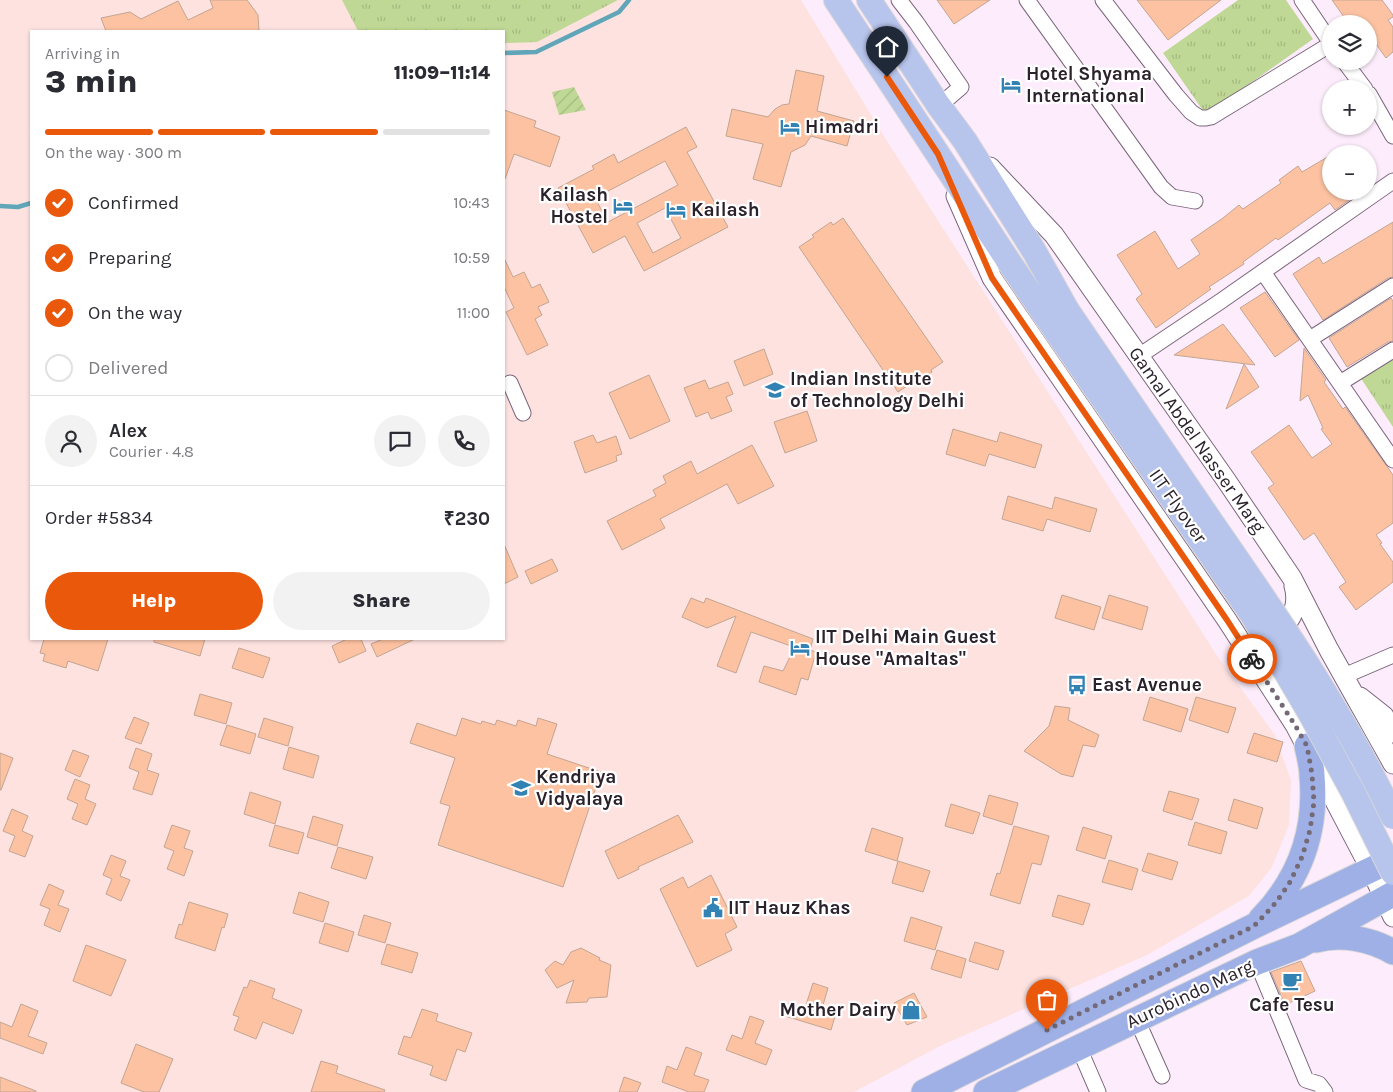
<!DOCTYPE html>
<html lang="en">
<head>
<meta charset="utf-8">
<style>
  body { margin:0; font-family:Karla,sans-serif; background:#f2f2f3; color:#2b2b33; height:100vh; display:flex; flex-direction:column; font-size:19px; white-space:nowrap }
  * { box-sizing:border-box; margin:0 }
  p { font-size:16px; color:#7c7c81 }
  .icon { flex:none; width:28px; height:28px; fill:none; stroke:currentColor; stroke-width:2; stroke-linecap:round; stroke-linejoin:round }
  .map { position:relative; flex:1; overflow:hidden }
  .details { position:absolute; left:30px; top:30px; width:475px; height:610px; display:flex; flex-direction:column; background:#fff; border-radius:0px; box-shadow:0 1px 4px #0004 }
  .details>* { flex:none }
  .buttons { position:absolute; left:1322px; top:15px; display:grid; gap:10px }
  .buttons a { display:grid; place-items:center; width:55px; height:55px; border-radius:50%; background:#fff; box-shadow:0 1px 4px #0004; font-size:25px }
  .pin { position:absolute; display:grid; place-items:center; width:42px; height:42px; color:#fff; margin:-51px -21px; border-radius:50% 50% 50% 0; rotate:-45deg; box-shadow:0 0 5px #0007 }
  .pin .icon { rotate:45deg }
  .courier { position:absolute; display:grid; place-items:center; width:50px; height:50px; margin:-25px; border:4px solid #ea580c; border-radius:50%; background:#fff; color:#222; box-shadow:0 1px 6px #0007 }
  .summary em { font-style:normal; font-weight:800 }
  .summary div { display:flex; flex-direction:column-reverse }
  .summary { display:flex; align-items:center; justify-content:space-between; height:85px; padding:0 15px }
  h1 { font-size:32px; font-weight:800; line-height:38px }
  .bar { display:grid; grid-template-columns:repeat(4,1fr); gap:8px 5px; align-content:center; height:60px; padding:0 15px }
  .bar i { height:6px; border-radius:4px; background:#e1e1e2 }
  .bar .on { background:#ea580c }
  .bar p { grid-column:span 4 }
  .line { display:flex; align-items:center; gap:12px; padding:0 15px; border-top:1px solid #e1e1e2 }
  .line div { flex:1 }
  .round { display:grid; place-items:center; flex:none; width:52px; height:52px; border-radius:26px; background:#f2f2f3 }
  ol { padding:0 15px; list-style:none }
  li { display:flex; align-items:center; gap:15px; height:55px }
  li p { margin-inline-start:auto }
  li .icon { padding:5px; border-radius:50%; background:#ea580c; color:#fff; stroke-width:4 }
  li:last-child { color:#7c7c81 }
  li i { width:28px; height:28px; border:2px solid #e1e1e2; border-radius:50% }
  .action { display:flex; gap:10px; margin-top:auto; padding:10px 15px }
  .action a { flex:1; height:58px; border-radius:30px; background:#ea580c; color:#fff; font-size:20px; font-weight:800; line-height:58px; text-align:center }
  .action a+a { background:#f2f2f3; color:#2b2b33 }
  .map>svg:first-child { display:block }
  .education { fill:#fde2e0; fill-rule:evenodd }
  .park { fill:url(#park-tufts) }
  .garden { fill:url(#garden-furrows) }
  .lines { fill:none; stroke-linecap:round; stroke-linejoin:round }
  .stream { stroke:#60a6b8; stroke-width:4.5 }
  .building { fill:#fcc2a1; stroke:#c3a593; fill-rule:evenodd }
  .minor-casing { stroke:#7b657b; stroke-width:17 }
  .tertiary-casing { stroke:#7b657b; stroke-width:21 }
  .primary-casing { stroke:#d9d7d9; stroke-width:26 }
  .trunk-casing { stroke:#d9d7d9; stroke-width:27 }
  .minor { stroke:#fff; stroke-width:15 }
  .tertiary { stroke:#fff; stroke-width:19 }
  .primary { stroke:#b7c4ec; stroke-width:24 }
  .trunk { stroke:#9fb0e6; stroke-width:25 }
  .primary-bridge-casing { stroke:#d9d7d9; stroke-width:26; stroke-linecap:butt }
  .primary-bridge { stroke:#b7c4ec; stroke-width:24 }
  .done { stroke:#746974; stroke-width:5; stroke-dasharray:0 9 }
  .route { stroke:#ea580c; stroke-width:6 }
  .labels { text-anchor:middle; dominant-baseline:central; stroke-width:4.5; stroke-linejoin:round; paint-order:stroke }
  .poi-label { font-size:19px; font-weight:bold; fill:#2b222b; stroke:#fff; text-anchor:start }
  .street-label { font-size:19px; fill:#2b222b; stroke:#fff }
</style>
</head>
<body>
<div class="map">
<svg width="1393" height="1092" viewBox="0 0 1393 1092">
  <defs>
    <pattern id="park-tufts" width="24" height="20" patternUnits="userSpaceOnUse" patternTransform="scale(1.25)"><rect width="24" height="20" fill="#c0d895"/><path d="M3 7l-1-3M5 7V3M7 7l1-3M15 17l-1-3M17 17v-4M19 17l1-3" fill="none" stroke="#a5b981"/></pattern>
    <pattern id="garden-furrows" width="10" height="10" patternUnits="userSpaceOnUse" patternTransform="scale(1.25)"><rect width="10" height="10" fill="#c0d895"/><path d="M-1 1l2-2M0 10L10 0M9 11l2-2" fill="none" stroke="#a5b981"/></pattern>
  </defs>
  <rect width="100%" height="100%" fill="#fdedfc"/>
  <path class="education" d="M0,0H801L887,141L1216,654L1275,735L1291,780L1289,825L1272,867L1249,896L1147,955L940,1046L854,1092H0ZM31,31H504V639H31Z"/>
  <path class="park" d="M342,0H618L537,42L504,43V31H358Z
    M1238,0H1286L1313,39L1206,115L1163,53Z
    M1393,356V427L1360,377Z"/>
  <path class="garden" d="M574,87L586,110L559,115L552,92Z"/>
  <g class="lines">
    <path class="stream" d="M504,53L536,52L619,12L629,0
      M0,206L18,207L31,203"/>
  </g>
  <path class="building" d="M210,0H247L258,15L259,31H106L101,18L130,12L141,19L178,1L188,20L213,8Z
    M937,0H990L954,24Z
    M1137,0H1221L1168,40Z
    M1332,0H1382L1393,15V17L1388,20L1393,27V52L1386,58L1373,40L1369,43V24H1349Z
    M796,70L824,76L817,111L854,121L847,146L811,136L805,145L791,152L781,187L753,179L763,144L726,136L732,109L768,117L775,109L782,105L789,104Z
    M504,110L536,121L534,127L560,137L550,167L514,154L505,179H504Z
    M686,127L697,147L687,152L728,227L644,271L625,236L593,253L558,188L594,169L592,166L614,154L618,163ZM665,161L678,185L608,222L595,198ZM665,208L681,238L653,253L637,223Z
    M1331,155V191H1362L1335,210L1330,203L1278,240L1276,238L1243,262L1244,264L1209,287L1211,289L1156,328L1136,299L1142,294L1117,255L1155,231L1178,269L1200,254L1191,240L1223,218L1239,205L1243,209L1281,183L1279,180L1298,166L1302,172Z
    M843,218L943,362L931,370L932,372L911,386L910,384L898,392L799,247L814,237L812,235L831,222L833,225Z
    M1393,222V277L1388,278L1323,320L1293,274L1319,257L1323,264Z
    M504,258L513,277L524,272L532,288L540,284L549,302L538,307L542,315L535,319L548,345L527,355L506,312L514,308L504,287Z
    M1265,292L1299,340L1275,357L1240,308Z
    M1391,298L1393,301V341L1388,342L1347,367L1329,338Z
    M1223,324L1255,365L1174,355Z
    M1304,348L1326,380L1324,382L1343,409L1345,407L1393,475V523L1376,535L1382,543L1380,544L1393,562V582L1356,610L1339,587L1346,582L1314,533L1304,540L1268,488L1274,484L1251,452L1289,425L1312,458L1332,444L1321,429L1323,428L1308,395L1300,401Z
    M764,349L773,374L744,386L734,361Z
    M1244,364L1259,387L1226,409Z
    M649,375L670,421L630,439L609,393Z
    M705,380L709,389L728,382L733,394L726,397L732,411L711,419L708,412L696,417L684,388Z
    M807,411L817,441L785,453L774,422Z
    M953,429L997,442L1000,432L1042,445L1035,468L989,454L985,466L946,454Z
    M593,435L597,443L616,436L622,454L616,456L617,461L585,473L574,442Z
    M752,445L774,486L738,504L727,484L660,519L665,528L622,550L607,521L656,496L653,490L666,483L663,476L691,461L697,474Z
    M1008,496L1052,509L1055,497L1097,509L1090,532L1047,519L1043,531L1002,519Z
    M504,544L518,577L504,584Z
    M552,559L558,571L531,584L525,571Z
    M1062,595L1101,607L1094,630L1055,618Z
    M1109,595L1148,607L1142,630L1102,618Z
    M691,598L704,603L706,598L813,639L810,650L816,652L808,680L801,678L796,695L759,682L764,666L783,671L789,659L791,646L751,632L736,673L717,666L736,616L707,628L682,617Z
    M44,639H108L98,671L68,661L66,668L43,661L45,654L40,653Z
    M154,639H205L200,656L154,642Z
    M347,639H361L366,651L339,663L332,646Z
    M383,639H415L377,657L371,644Z
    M239,648L270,658L263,678L232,668Z
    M200,694L232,703L226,724L194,715Z
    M1150,697L1188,709L1181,732L1143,720Z
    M1196,697L1236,708L1228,733L1189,720Z
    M1055,706L1070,708L1068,720L1099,735L1095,747L1083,745L1073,777L1061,774L1024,751L1049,726Z
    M134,717L149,723L141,744L125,738Z
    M264,718L293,727L288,746L258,737Z
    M462,718L481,724L482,721L495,725L497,720L516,726L518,720L536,726L538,718L557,724L547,754L601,772L563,887L438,845L450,806L440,803L455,758L410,743L417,723L456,736Z
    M227,725L256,734L250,754L220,745Z
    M1254,733L1283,742L1277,762L1247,753Z
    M289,747L319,756L313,778L283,769Z
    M136,748L152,754L147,770L159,774L152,795L133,789L139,772L129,768Z
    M73,750L89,756L80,777L65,770Z
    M0,753L13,758L1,790H0Z
    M75,779L90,785L85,799L96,804L87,825L72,819L78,804L67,799Z
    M1169,791L1199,799L1192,820L1163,811Z
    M250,792L281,802L275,824L244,814Z
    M989,795L1018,803L1012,825L983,816Z
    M1234,799L1263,808L1257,829L1228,820Z
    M951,804L980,813L973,834L945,826Z
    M12,809L28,816L22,831L33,836L25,857L9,851L15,836L3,831Z
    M678,815L693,842L638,867L639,869L618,879L605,851Z
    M313,816L343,825L337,846L307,837Z
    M1195,822L1227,832L1221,854L1188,845Z
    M172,825L190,831L184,848L193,851L184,876L167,869L174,851L164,847Z
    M275,825L304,833L298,854L269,846Z
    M1014,826L1049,836L1041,865L1032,863L1020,904L990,895L997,873L1000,874Z
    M1083,827L1112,836L1105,859L1076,850Z
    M872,828L903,838L897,861L865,851Z
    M338,847L373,857L366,879L331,868Z
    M1148,853L1178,862L1172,880L1142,871Z
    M111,855L126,861L120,876L130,880L121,901L106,894L112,879L103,875Z
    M1109,860L1138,869L1132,890L1102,882Z
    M898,861L930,871L923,892L892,883Z
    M711,875L737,927L725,934L732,950L697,967L660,889L683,877L688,888Z
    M49,884L64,891L58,905L69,909L60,932L44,925L50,909L40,905Z
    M299,892L329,902L323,922L293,913Z
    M1058,895L1090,904L1083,925L1052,916Z
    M189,902L228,914L224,928L222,927L215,951L175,938L179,924L182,925Z
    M364,915L391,923L385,943L358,935Z
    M911,917L942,927L935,950L904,941Z
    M325,923L354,932L348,952L319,943Z
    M975,942L1004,951L998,970L969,961Z
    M387,944L418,953L412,973L381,964Z
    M86,945L126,960L111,996L73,981Z
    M581,948L600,958L599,960L611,965L607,997L589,998L587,1002L566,1003L574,980L557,988L545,970L555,961L563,965L571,952Z
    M937,950L966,959L961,978L931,969Z
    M1301,961L1315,991L1285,1005L1271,972Z
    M250,980L275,989L272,998L302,1010L293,1034L263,1022L256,1039L234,1030L239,1017L233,1015L244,987L247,988Z
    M813,983L828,988L821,1012L835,1016L831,1030L785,1016L789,1003L805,1008Z
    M914,993L927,1017L907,1025L894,1003Z
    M21,1004L38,1011L28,1036L47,1043L43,1054L0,1038V1022L12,1027Z
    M422,1009L438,1014L436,1021L472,1033L465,1052L457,1049L446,1081L430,1075L433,1066L398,1054L404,1036L411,1038Z
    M750,1016L764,1021L755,1043L772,1050L766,1065L726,1050L732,1035L742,1039Z
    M136,1044L173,1059L159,1092H144L121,1083Z
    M686,1047L702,1053L694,1075L709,1080L704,1092H689L662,1082L667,1066L677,1070Z
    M321,1061L338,1066L336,1073L385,1090L384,1092H311Z
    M0,1077L36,1091V1092H0Z
    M624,1077L641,1083L637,1092H619Z"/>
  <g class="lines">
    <defs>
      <path id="minor" d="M899,0L916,22L961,87L939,106
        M1027,0L1161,187L1172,197L1195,201
        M1103,0L1176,95L1191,112L1200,118H1206L1211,117L1331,44
        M1302,0L1331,43
        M1344,61L1365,89
        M1369,94L1393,136
        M1263,272L1393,460
        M1310,339L1393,286
        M1139,356L1221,301L1393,181
        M510,383L523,413
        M1340,383L1393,350
        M1344,676L1393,655
        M1257,962L1306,1080L1319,1084L1325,1092
        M1137,1020L1162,1076
        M1079,1048L1098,1092"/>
      <path id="tertiary" d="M990,167L1054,235L1226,480L1292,578L1329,650L1393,764
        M956,196L992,278L1227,620L1295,725L1371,870L1393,917
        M1272,633C1276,631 1282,628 1286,624C1295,614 1298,599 1294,586
        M1360,697L1384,716L1393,733"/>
      <path id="primary" d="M836,0L1009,262L1047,318
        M869,0L939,106L965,141L1034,251L1067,310"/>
      <path id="trunk" d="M1261,919C1300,879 1317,832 1312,776C1312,766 1309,756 1307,746
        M1316,940C1341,933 1371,939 1393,952
        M924,1092L1254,926L1393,859
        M986,1092L1257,962L1299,946L1393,894"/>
    </defs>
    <use href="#minor" class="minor-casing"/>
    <use href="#tertiary" class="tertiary-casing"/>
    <use href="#primary" class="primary-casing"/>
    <use href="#trunk" class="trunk-casing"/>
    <use href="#minor" class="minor"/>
    <use href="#tertiary" class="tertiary"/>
    <use href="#primary" class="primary"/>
    <use href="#trunk" class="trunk"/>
    <defs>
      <path id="primary-bridge" d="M1067,310C1115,380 1162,450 1210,520C1276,615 1343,712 1393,817
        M1047,318L1253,616L1311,715L1353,792L1393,873"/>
    </defs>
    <use href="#primary-bridge" class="primary-bridge-casing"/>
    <use href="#primary-bridge" class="primary-bridge"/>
  </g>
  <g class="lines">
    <path class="done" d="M1047,1030L1254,926L1273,906L1282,894L1290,882L1302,857L1310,830L1314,802L1312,774L1307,746L1295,725L1252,659"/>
    <path class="route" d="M887,77L938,154L992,278L1227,620L1252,659"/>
  </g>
  <defs>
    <symbol id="hotel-bare" viewBox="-9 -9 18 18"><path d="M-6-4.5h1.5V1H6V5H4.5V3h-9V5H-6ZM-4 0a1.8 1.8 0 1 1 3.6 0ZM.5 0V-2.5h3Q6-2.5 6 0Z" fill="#3382b4" stroke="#fff" stroke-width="2.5" paint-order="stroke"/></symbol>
    <symbol id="university-bare" viewBox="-9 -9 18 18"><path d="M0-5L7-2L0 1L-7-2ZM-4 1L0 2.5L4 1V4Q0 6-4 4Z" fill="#3382b4" stroke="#fff" stroke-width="2.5" paint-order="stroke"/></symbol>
    <symbol id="bus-bare" viewBox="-9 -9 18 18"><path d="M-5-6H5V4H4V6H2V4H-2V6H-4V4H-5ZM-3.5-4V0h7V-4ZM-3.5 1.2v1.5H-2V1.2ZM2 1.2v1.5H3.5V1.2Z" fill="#3382b4" stroke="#fff" stroke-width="2.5" paint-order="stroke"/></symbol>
    <symbol id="school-bare" viewBox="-9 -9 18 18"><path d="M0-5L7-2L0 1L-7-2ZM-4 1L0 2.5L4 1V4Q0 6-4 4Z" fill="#3382b4" stroke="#fff" stroke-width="2.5" paint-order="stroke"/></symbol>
    <symbol id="civic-bare" viewBox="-9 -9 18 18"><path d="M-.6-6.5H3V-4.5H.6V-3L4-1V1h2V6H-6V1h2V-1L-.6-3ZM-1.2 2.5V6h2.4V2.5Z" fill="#3382b4" stroke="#fff" stroke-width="2.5" paint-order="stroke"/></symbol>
    <symbol id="cafe-bare" viewBox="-9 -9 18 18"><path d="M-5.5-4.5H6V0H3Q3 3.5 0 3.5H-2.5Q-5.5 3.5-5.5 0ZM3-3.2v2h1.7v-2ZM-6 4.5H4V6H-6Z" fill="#3382b4" stroke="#fff" stroke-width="2.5" paint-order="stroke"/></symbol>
    <symbol id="shop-bare" viewBox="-9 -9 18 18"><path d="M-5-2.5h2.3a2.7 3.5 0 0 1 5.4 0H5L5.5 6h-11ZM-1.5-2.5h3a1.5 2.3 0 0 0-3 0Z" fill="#3382b4" stroke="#fff" stroke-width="2.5" paint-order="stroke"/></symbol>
  </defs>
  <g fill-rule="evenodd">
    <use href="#hotel-bare" x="997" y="71" width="28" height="28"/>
    <use href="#hotel-bare" x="776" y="113" width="28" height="28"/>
    <use href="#hotel-bare" x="609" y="192" width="28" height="28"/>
    <use href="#hotel-bare" x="662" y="196" width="28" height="28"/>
    <use href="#university-bare" x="761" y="376" width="28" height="28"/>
    <use href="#hotel-bare" x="786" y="634" width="28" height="28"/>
    <use href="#bus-bare" x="1063" y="671" width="28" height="28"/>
    <use href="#school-bare" x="507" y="774" width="28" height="28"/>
    <use href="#civic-bare" x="699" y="894" width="28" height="28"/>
    <use href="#cafe-bare" x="1278" y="967" width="28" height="28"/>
    <use href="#shop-bare" x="897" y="996" width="28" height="28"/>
  </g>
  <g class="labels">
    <g class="poi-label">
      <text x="1026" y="74">Hotel Shyama<tspan x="1026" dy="22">International</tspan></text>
      <text x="805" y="127">Himadri</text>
      <text x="608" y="195" text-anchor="end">Kailash<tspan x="608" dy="22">Hostel</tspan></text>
      <text x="691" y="210">Kailash</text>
      <text x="790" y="379">Indian Institute<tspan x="790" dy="22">of Technology Delhi</tspan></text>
      <text x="815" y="637">IIT Delhi Main Guest<tspan x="815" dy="22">House "Amaltas"</tspan></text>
      <text x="1092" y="685">East Avenue</text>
      <text x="536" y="777">Kendriya<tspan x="536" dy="22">Vidyalaya</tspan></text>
      <text x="728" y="908">IIT Hauz Khas</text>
      <text x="1292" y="1005" text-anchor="middle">Cafe Tesu</text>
      <text x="896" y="1010" text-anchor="end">Mother Dairy</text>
    </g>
    <g class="street-label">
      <text transform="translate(1197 440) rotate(55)">Gamal Abdel Nasser Marg</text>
      <text transform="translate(1178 506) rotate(55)">IIT Flyover</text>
      <text transform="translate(1190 994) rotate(-25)">Aurobindo Marg</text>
    </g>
  </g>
</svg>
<div class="buttons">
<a><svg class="icon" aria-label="layers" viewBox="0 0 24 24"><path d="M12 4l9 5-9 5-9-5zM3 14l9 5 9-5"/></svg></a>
<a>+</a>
<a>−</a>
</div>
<div class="pin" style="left:1047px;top:1030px;background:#ea580c"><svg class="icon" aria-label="bag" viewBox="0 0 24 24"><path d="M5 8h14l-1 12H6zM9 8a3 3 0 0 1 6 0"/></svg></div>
<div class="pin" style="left:887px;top:77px;background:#1f2937"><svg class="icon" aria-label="home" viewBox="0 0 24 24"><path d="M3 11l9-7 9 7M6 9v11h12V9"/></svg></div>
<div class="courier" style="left:1252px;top:659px"><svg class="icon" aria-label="bike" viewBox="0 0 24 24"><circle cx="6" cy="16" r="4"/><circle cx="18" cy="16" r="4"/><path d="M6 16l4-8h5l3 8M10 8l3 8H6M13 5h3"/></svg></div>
<section class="details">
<div class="summary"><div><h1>3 min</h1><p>Arriving in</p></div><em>11:09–11:14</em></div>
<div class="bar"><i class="on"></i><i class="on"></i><i class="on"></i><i></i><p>On the way · 300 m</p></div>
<ol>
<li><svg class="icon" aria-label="check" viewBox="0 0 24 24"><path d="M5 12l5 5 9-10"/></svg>Confirmed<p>10:43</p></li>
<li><svg class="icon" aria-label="check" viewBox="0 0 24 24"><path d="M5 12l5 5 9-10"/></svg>Preparing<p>10:59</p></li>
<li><svg class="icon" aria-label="check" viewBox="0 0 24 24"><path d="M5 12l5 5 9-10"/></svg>On the way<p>11:00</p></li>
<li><i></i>Delivered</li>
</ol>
<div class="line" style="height:90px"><a class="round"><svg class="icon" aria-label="person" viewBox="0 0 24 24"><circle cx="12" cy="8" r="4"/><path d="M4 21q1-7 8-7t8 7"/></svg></a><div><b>Alex</b><p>Courier · 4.8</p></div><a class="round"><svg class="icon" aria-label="chat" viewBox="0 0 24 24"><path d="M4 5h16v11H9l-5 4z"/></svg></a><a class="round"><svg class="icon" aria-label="phone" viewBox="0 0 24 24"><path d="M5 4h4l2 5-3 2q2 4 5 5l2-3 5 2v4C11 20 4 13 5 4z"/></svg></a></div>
<div class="line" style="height:65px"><div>Order #5834</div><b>₹230</b></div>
<div class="action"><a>Help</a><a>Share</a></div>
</section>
</div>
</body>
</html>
